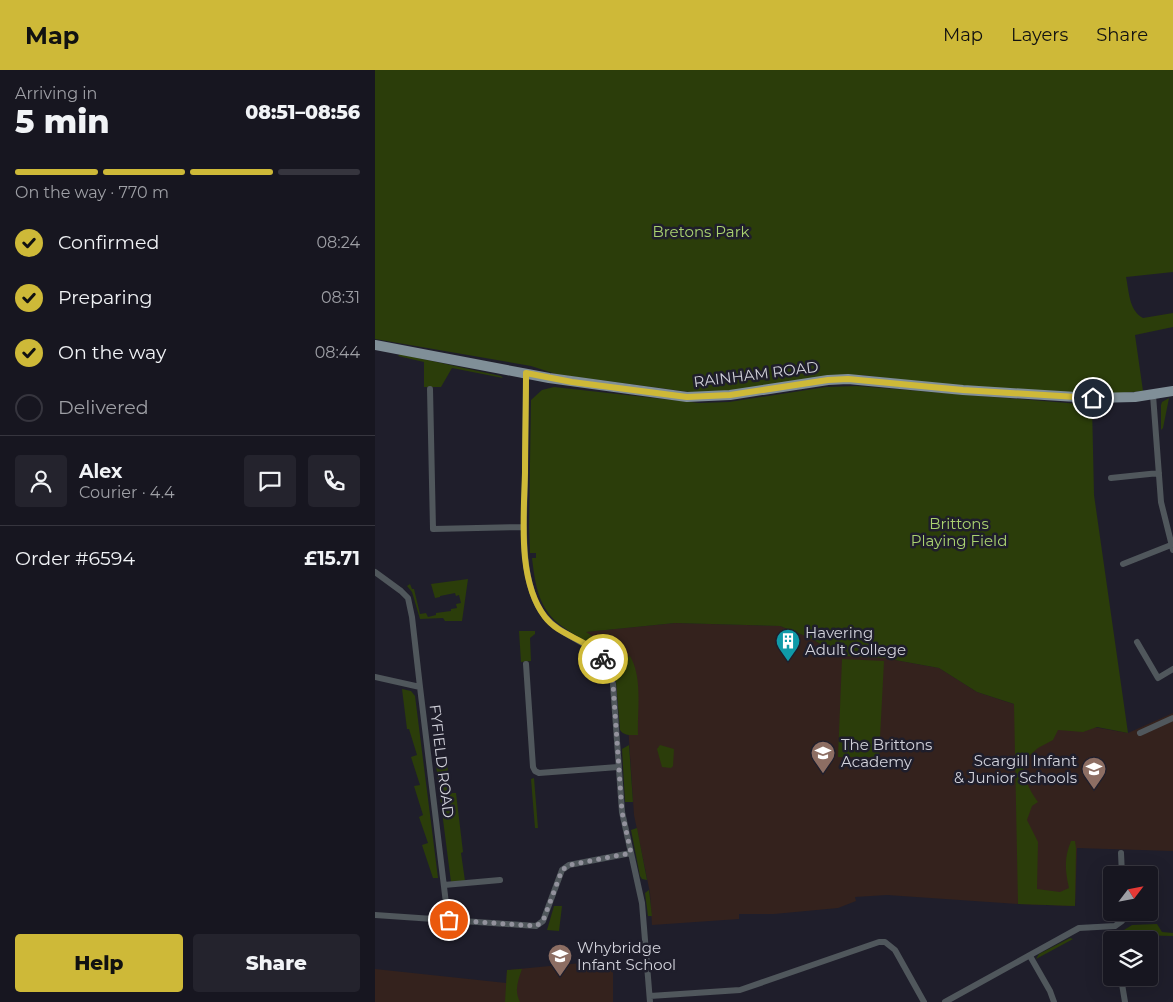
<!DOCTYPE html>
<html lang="en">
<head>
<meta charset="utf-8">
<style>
  body { margin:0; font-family:Montserrat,sans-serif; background:#24232d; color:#f1f3f6; height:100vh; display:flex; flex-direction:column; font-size:19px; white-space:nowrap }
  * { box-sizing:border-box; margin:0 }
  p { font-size:16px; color:#9e9fa5 }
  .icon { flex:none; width:28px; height:28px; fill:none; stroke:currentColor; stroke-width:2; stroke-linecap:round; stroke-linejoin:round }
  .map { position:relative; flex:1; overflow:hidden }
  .panel { display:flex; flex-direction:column; background:#171620; width:375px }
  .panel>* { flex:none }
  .needle { width:32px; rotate:58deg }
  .controls { position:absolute; left:728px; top:796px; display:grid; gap:10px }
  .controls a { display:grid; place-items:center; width:55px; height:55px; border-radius:5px; background:#171620; box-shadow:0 5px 20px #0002,0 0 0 1px #36353e; font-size:25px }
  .pin { position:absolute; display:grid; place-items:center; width:42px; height:42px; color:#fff; margin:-21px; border:2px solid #fff; border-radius:50%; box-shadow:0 1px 5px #0007 }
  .courier { position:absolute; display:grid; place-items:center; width:50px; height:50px; margin:-25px; border:4px solid #ceb938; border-radius:50%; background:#fff; color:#222; box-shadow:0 1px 6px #0007 }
  .summary em { font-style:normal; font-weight:800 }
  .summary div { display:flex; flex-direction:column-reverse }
  .summary { display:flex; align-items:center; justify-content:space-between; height:85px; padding:0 15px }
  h1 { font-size:32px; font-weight:800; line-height:38px }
  .bar { display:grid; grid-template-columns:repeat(4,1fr); gap:8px 5px; align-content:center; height:60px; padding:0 15px }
  .bar i { height:6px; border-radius:4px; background:#36353e }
  .bar .active { background:#ceb938 }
  .bar p { grid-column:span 4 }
  .line { display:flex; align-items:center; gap:12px; padding:0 15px; border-top:1px solid #36353e }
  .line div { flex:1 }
  .round { display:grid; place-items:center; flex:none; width:52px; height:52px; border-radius:5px; background:#24232d }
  ol { padding:0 15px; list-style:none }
  li { display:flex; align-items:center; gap:15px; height:55px }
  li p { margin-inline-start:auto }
  li .icon { padding:5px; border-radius:50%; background:#ceb938; color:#111; stroke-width:4 }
  li:last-child { color:#9e9fa5 }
  li i { width:28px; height:28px; border:2px solid #36353e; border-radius:50% }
  .primary-button { display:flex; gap:10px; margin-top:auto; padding:10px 15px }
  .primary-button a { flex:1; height:58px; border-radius:5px; background:#ceb938; color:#111; font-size:20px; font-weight:800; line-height:58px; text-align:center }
  .primary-button a+a { background:#24232d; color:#f1f3f6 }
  header { display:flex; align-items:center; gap:30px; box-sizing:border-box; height:70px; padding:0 25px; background:#ceb938; color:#111 }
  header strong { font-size:24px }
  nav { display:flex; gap:28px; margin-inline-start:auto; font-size:18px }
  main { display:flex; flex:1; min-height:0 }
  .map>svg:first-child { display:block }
  .education { fill:#34221d }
  .green { fill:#2b3d0a }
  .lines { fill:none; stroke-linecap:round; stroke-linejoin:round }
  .street { stroke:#50575c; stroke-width:6 }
  .primary { stroke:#808f98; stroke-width:10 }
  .done { stroke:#93929d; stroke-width:5; stroke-dasharray:0 9 }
  .route { stroke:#ceb938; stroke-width:6 }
  .labels { text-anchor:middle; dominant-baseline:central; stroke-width:5; stroke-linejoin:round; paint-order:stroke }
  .park-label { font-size:15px; fill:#aad270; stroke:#1f1e2b }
  .street-label { font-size:15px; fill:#d1d1da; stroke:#1f1e2b }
  .poi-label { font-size:15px; fill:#d1d1da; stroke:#1f1e2b; text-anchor:start }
</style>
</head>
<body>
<header>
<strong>Map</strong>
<nav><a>Map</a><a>Layers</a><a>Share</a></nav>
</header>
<main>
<section class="panel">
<div class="summary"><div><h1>5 min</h1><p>Arriving in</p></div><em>08:51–08:56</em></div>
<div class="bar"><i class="active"></i><i class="active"></i><i class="active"></i><i></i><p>On the way · 770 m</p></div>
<ol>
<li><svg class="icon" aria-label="check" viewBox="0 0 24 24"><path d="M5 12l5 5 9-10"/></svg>Confirmed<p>08:24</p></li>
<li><svg class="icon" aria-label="check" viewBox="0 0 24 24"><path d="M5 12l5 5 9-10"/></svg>Preparing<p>08:31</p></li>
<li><svg class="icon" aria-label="check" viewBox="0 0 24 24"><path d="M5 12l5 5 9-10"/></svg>On the way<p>08:44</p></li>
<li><i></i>Delivered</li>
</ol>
<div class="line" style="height:90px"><a class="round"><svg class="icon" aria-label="person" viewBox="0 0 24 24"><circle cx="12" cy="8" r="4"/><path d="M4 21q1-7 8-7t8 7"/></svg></a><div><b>Alex</b><p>Courier · 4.4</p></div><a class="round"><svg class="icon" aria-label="chat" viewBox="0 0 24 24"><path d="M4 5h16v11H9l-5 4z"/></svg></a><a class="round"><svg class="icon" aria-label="phone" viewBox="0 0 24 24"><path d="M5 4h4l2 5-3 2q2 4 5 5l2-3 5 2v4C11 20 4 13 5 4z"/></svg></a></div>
<div class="line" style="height:65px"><div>Order #6594</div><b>£15.71</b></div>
<div class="primary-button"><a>Help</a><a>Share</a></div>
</section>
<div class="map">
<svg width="798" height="932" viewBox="0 0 798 932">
  <rect width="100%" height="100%" fill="#1f1e2b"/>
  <path class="education" d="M300,553L405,556L433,567L467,586L509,588L564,598L602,622L696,653L753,663L798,643V781L702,778L700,836L643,834L512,825L480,827L481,831L463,838L399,844H364V849L277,855L275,823L259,745L251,625L247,604L241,590L227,572L210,562Z
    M238,890V932H0V899L131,913L132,900Z"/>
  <path class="green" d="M0,0H798V202L751,207C754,221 754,241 768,248L798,243V257L760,265L768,321L725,325L587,317L487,305L344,322H315L209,308L181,304L156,296L0,269Z
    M25,284L126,306L128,308L77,298L66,317H49V292L23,286Z
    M482,316L717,335L719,425L753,663L722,657L708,662L683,660L678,670L663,678L648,691C648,707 654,720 663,732L657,736L652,750L663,772L662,819L685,822L694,818C690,800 689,788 696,771H700L701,778L700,836L643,834L639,634L602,622L564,598L509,588L467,586L433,567L405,556L300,553L211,562L227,572L234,581L229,584C216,572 198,565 184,554C163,537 160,513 157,488H161V483H155L154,457L156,330L167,320L179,317L324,333L354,332L451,317Z
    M794,328L788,358L786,360V335L787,332Z
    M93,509L87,551H70L68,548L45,549L37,522L32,516L35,514L37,519H39L45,544L51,543L53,547L61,545V543L76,541V539L82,538L81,534L86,533L84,525L81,526L80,523L65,526V527L60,528L56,514Z
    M144,561H160V564L155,568L156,591L146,592Z
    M255,586C268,608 262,640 263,665C256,665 249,666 245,660L241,611L235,593Z
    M467,589L509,591L504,687H463Z
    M27,619L36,621L40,626L63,808H58L47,775L53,773L44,747L48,745L39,716L45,715L36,687L42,685L34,659H32Z
    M254,675L258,732H250L247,679Z
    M285,675L299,679L298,696L296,698L287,697L282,679Z
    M72,693L76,723H81L88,782L86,783L90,811L76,812L61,695Z
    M159,708L163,758H160L156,709Z
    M262,758L272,810L267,809L265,806L256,760Z
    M274,820L277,846H273L270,823Z
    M179,836H187L184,861L172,860Z
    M782,854L787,862L798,863V866L757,865L756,870H740L741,865L757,855Z
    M695,868L698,869L661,889L664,884Z
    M147,899C143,910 139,921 145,932H130L132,900Z"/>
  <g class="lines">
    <path class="street" d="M151,303C151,339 150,374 150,410C149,448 145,499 162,534C181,574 228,565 238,614L247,742L267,833L275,932
      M55,319L58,459L149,457
      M778,325L786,432L798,480
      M736,408L784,403
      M748,494L796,475
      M0,502L26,521L33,528L37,547L45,617
      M762,572L783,608L798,599
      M151,594L158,697L160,701L164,703L243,697
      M0,607L45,617L73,850
      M765,663L798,648
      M746,783L747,805
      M69,815L125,810
      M0,845L161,856L168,851L187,800L194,795L256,783
      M655,886L675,921L679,932
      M746,908L750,932
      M275,926L365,920L504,872H510L520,880L549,932
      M570,932L704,858L740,856L747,851L749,842"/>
    <path class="primary" d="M0,275L174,308L312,327L355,325L453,310L473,309L588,320L718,328L760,327L798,321"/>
  </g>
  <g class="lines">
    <path class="done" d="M74,850L161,856L168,851L187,800L194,795L256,783L247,742L238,614L236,602L228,589"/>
    <path class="route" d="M228,589C214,569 185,567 170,547C142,510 149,447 150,402C150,369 151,336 151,303L197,312L312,327L355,325L453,310L473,309L588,320L718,328"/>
  </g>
  <defs>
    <symbol id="building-pin" viewBox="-11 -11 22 30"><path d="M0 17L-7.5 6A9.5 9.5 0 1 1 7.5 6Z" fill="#0f9aa8" stroke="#1f1e2b"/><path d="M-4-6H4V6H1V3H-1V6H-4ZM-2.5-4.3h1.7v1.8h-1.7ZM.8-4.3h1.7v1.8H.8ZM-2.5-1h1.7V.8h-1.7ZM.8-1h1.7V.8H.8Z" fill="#fff"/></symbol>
    <symbol id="school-pin" viewBox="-11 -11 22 30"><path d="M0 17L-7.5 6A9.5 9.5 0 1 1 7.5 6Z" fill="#8d6e63" stroke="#1f1e2b"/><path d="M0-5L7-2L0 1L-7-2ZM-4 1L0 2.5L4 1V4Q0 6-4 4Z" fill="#fff"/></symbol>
  </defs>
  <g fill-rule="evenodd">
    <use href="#building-pin" x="399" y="557" width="28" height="38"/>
    <use href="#school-pin" x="434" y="669" width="28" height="38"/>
    <use href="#school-pin" x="705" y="685" width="28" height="38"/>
    <use href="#school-pin" x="171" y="872" width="28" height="38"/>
  </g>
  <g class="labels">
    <g class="park-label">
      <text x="326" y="161">Bretons Park</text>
      <text x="584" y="453">Brittons<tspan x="584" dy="17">Playing Field</tspan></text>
    </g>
    <g class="street-label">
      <text transform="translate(381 304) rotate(-7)">RAINHAM ROAD</text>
      <text transform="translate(67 691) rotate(83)">FYFIELD ROAD</text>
    </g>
    <g class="poi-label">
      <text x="430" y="562">Havering<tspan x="430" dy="17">Adult College</tspan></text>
      <text x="466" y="674">The Brittons<tspan x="466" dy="17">Academy</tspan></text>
      <text x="702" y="690" text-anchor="end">Scargill Infant<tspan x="702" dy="17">&amp; Junior Schools</tspan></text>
      <text x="202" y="877">Whybridge<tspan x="202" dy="17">Infant School</tspan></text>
    </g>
  </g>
</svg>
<div class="controls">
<a><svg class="needle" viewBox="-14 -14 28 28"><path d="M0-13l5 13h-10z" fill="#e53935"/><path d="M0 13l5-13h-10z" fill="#9e9fa5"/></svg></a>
<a><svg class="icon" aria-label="layers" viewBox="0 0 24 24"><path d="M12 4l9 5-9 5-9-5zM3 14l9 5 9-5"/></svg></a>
</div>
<div class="pin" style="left:74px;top:850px;background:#ea580c"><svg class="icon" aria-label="bag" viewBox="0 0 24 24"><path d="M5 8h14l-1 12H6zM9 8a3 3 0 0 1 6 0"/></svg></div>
<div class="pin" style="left:718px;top:328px;background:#1f2937"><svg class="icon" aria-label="home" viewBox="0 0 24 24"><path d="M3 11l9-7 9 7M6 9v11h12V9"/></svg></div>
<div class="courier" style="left:228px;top:589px"><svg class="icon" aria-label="bike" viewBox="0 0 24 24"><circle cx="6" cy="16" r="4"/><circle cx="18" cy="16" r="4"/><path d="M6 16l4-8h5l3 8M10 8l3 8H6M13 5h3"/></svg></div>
</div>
</main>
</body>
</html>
